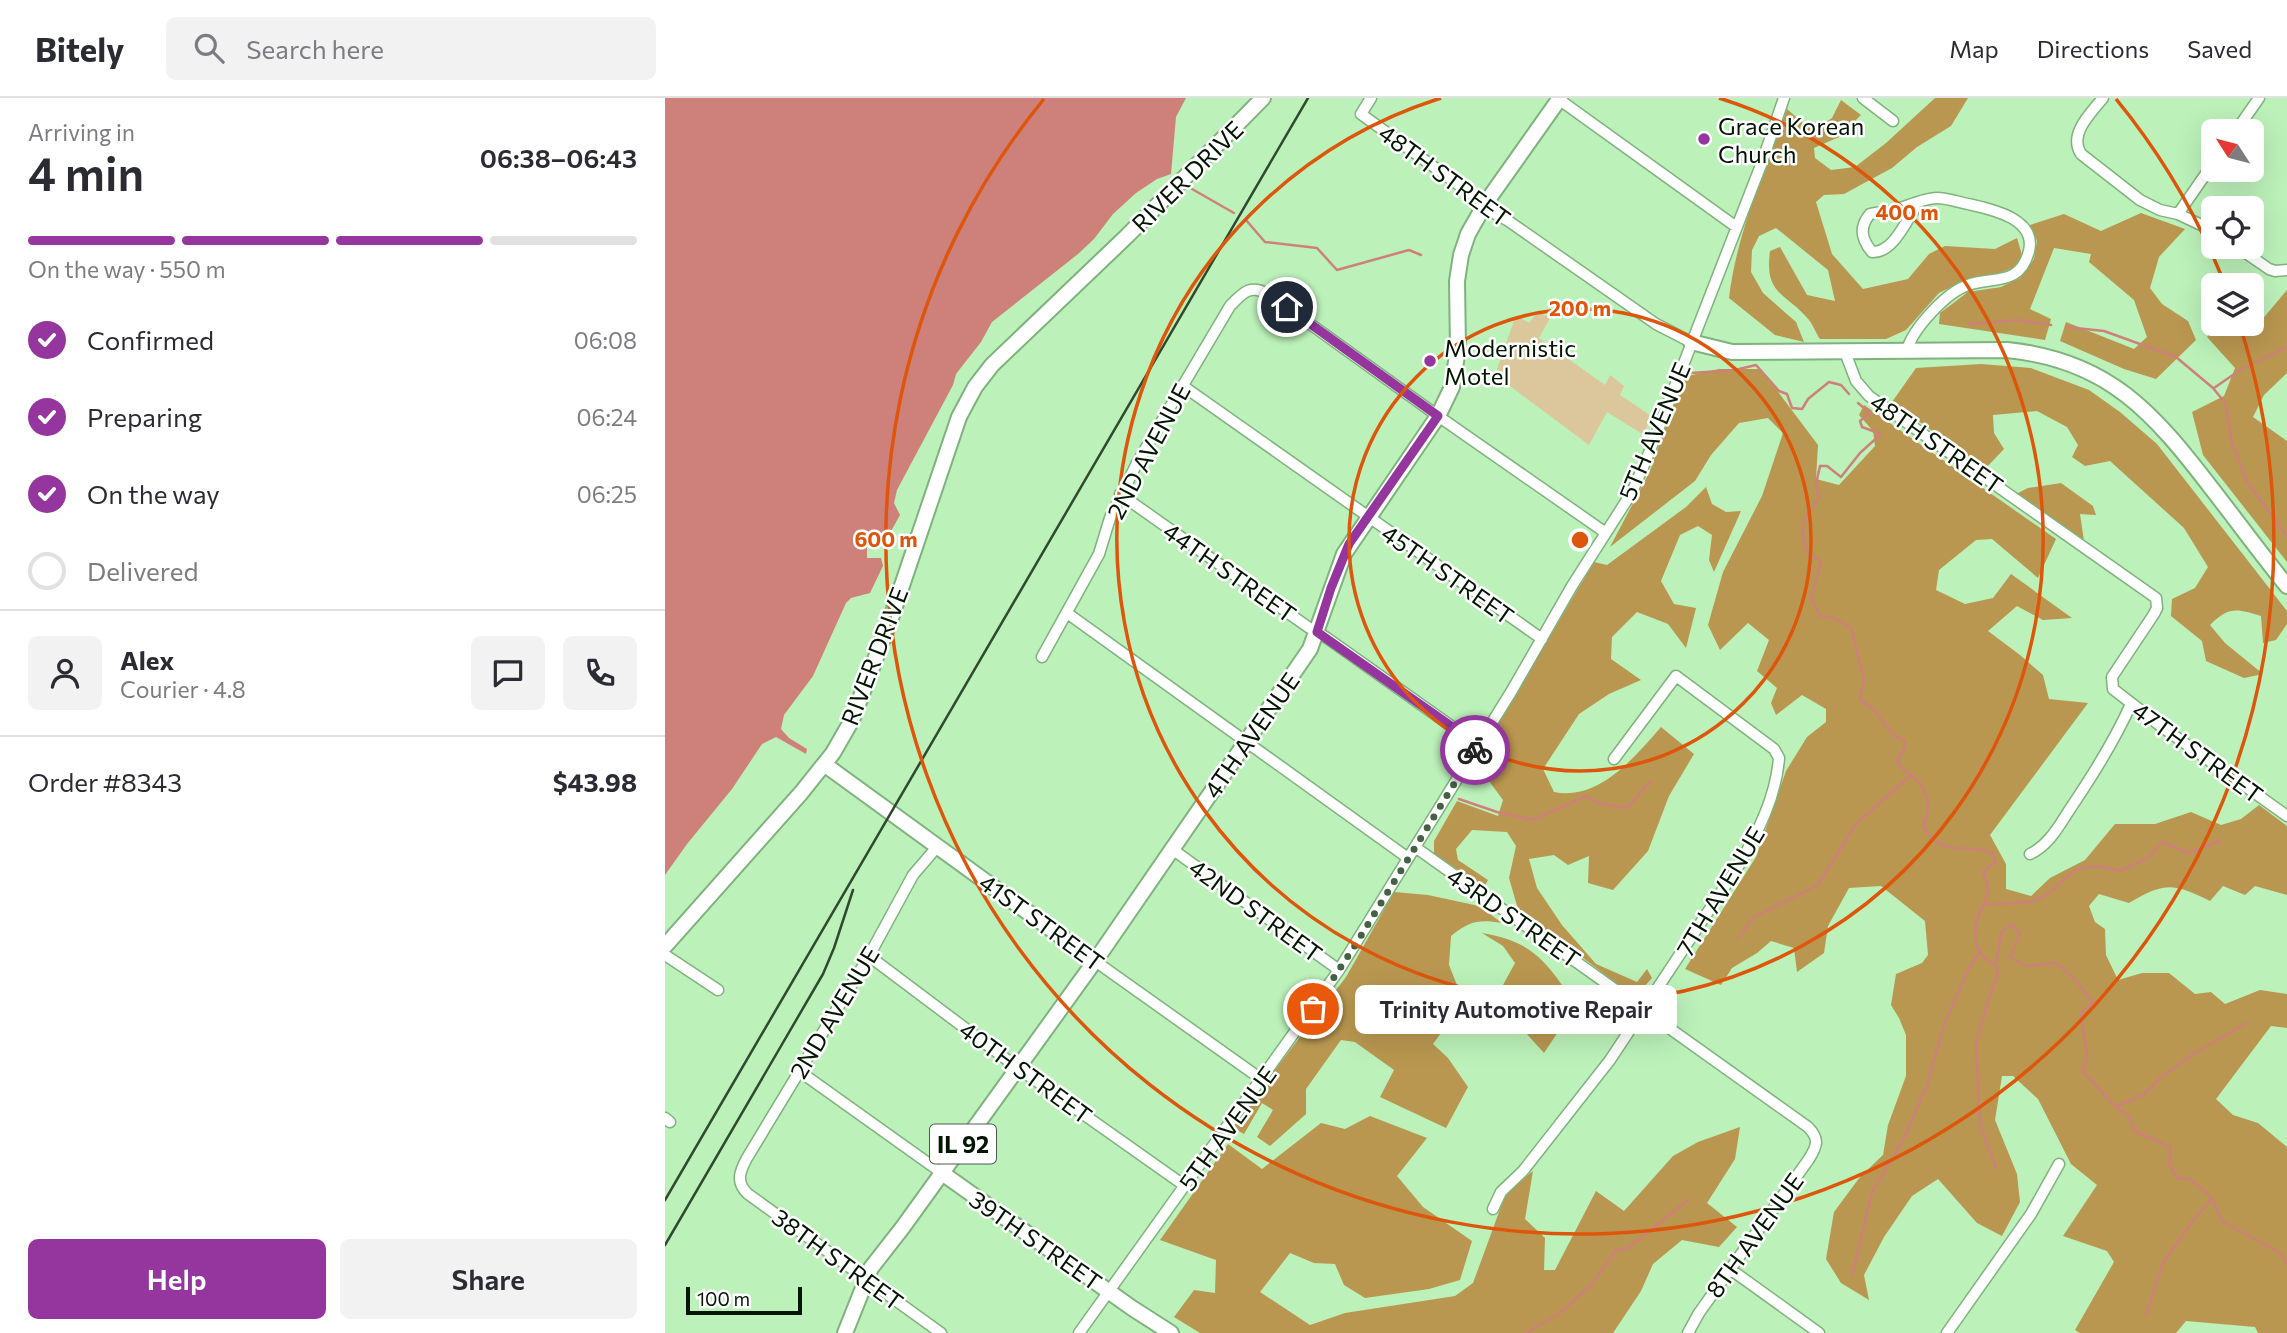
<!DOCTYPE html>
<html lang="en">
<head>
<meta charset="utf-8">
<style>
  body { margin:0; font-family:Commissioner,sans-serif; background:#f2f2f3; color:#2b2b33; height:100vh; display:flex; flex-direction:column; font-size:26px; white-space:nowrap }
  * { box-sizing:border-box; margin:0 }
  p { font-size:23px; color:#7c7c81 }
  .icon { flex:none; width:38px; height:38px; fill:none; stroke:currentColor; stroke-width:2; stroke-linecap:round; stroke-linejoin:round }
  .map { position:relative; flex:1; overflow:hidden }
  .drawer { display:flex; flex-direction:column; background:#fff; width:665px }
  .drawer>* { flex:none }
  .needle { width:46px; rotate:306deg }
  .fabs { position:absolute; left:1536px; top:21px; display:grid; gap:14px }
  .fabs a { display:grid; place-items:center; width:63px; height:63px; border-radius:10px; background:#fff; box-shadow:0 7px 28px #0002; font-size:35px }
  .scale { position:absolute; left:21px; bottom:18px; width:116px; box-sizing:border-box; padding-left:7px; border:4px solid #031503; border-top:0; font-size:19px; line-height:24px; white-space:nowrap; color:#031503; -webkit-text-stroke:5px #fff; paint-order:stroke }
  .pin { position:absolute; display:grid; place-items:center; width:60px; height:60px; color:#fff; margin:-30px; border:4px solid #fff; border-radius:50%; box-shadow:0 2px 7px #0007 }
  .courier { position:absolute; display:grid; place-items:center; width:70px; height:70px; margin:-35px; border:5px solid #95369f; border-radius:50%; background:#fff; color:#222; box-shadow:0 2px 9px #0007 }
  .bubble { position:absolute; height:49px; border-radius:10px; background:#fff; box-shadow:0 7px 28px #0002; font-size:23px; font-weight:600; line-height:49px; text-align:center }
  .overview em { font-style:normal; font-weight:600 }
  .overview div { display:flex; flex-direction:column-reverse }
  .overview { display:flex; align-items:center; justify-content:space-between; height:119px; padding:0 28px }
  h1 { font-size:46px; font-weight:600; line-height:52px }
  .bar { display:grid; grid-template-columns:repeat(4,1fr); gap:10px 7px; align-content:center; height:84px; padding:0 28px }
  .bar i { height:9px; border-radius:5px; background:#e1e1e2 }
  .bar .on { background:#95369f }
  .bar p { grid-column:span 4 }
  .line { display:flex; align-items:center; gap:18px; padding:0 28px; border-top:2px solid #e1e1e2 }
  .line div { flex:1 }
  .round { display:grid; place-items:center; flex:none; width:74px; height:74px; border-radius:10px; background:#f2f2f3 }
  ol { padding:0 28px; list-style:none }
  li { display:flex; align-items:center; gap:21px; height:77px }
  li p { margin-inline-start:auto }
  li .icon { padding:7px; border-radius:50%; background:#95369f; color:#fff; stroke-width:4 }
  li:last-child { color:#7c7c81 }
  li i { width:38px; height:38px; border:4px solid #e1e1e2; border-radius:50% }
  .action { display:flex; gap:14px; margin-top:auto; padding:14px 28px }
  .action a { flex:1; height:80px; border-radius:10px; background:#95369f; color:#fff; font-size:28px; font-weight:600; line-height:80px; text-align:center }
  .action a+a { background:#f2f2f3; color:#2b2b33 }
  header { display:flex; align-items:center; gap:42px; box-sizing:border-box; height:98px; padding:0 35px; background:#fff; border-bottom:2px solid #e1e1e2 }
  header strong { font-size:33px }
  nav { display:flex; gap:38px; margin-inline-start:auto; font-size:24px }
  .search { width:490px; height:63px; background:#f2f2f3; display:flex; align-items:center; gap:18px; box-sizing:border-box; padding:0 24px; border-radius:10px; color:#7c7c81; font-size:26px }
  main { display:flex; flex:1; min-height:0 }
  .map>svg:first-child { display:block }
  .green { fill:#dcc79d }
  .forest { fill:#b99750 }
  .water { fill:#ce807b }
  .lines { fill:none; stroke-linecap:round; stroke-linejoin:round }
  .stream { stroke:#ce807b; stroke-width:2.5 }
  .street-casing { stroke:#7fb27d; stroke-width:13 }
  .secondary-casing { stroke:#7fb27d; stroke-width:18 }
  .primary-casing { stroke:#7fb27d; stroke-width:18 }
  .street { stroke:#fff; stroke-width:10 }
  .secondary { stroke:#fff; stroke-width:14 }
  .primary { stroke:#fff; stroke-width:14 }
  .rail { stroke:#304a2f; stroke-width:2.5 }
  .done { stroke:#446243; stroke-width:7; stroke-dasharray:0 12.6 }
  .route { stroke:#95369f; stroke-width:9 }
  .ring { fill:none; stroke:#dd560c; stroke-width:3.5 }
  .poi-dot { fill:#95369f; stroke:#fff; stroke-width:2.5 }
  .labels { text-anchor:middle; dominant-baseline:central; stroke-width:5; stroke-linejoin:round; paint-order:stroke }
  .shield { fill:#fff; stroke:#4f5b4f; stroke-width:2 }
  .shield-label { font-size:23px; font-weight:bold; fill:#031503 }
  .poi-label { font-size:24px; fill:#031503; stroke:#fff; text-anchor:start }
  .street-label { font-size:24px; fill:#031503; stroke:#fff }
  .centre { fill:#dd560c; stroke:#fff; stroke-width:3.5 }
  .ring-label { font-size:21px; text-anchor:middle; font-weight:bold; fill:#dd560c; stroke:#fff; stroke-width:5; stroke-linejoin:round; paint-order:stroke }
</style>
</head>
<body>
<header>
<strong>Bitely</strong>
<div class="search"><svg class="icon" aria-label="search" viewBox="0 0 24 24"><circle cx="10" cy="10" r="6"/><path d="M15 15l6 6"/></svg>Search here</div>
<nav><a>Map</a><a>Directions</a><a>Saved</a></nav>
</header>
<main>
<section class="drawer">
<div class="overview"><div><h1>4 min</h1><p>Arriving in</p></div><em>06:38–06:43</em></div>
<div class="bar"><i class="on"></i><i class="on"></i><i class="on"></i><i></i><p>On the way · 550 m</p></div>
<ol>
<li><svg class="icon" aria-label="check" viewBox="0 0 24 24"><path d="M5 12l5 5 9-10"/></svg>Confirmed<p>06:08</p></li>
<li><svg class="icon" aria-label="check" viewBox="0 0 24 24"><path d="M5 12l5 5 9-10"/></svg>Preparing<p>06:24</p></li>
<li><svg class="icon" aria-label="check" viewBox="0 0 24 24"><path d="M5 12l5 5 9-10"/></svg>On the way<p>06:25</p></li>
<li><i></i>Delivered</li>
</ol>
<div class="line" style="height:126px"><a class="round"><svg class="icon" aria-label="person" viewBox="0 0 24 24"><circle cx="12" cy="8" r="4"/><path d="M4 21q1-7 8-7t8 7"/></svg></a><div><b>Alex</b><p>Courier · 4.8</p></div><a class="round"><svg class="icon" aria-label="chat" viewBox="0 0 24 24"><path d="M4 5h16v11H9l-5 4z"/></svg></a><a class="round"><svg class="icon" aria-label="phone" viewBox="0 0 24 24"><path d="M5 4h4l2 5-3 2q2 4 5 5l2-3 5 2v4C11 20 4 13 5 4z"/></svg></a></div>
<div class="line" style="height:91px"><div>Order #8343</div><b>$43.98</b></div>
<div class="action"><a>Help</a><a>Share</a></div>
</section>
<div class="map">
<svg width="1622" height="1235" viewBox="0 0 1622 1235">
  <rect width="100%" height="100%" fill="#bcf1b9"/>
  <path class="green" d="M873,213L885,220L874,240L940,287L945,277L959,288L955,297L986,318L979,337L942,314L924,347L830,277L851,217L864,225Z"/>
  <path class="forest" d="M1270,0H1303L1286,28L1252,49L1227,70L1179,96L1159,97L1151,104L1167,156L1198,191L1243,181L1264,156L1280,148L1330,151L1352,140L1357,157L1350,169L1334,175L1302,181L1274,195L1241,232L1221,241H1155C1151,235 1148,227 1144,222C1121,194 1099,198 1105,153L1115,149L1142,197L1170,203L1163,172L1111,130L1094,138L1087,152L1086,174L1098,195L1131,224L1139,244L1110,237L1064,200C1072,133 1100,73 1122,11L1138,25L1152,30L1167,20L1176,2L1196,17L1174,39L1149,50L1150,60L1166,72L1190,69L1221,45Z
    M1476,115L1520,131L1494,159L1485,190L1497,206L1523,223L1531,242L1491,281L1459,271L1395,243L1401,224L1469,251L1482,239L1469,202L1424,164L1426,156L1389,150L1365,211L1386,221L1380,242L1274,226L1275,215L1303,194L1336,189L1355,180L1369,161L1372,143L1365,127L1399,116L1436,133Z
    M1622,192V275L1599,297L1588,319L1622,343V464L1538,357L1527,314L1559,298L1570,270L1542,239L1552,226H1587V216L1595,224Z
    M1316,266L1366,270L1424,292L1455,314L1492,346L1622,513V526L1611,542L1598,545L1596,518C1572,511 1564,508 1545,527L1560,545L1598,576L1579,580L1541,563L1537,543L1506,518L1507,501L1530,490L1543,469L1519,430L1445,363L1420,368L1407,359L1413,347L1402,329L1372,313L1328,317L1329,335L1339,351L1320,371L1227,304L1251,270Z
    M1054,271H1096L1153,347L1151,381L1174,387L1210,348L1208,333L1194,317L1199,307L1391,441L1373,480L1327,441L1311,442L1274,472L1271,492L1300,506L1328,500L1346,476L1407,520L1378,522L1352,508L1323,533L1355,557L1378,577L1384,601L1423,605L1325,737L1341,766V791L1366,798L1385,780L1420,762L1450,726H1490L1526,714L1556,727L1576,721L1594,707L1622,728V797L1590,788L1580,797L1558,788L1545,803C1508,785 1500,784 1464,805L1434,796L1424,808L1430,824L1440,831L1441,857L1453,882L1477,875H1504L1530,896L1546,894L1560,906L1595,892L1622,896V930L1606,928L1551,1001L1568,1017L1593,1025L1622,1049V1235H1593L1590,1229L1521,1223L1511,1235H1415L1410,1232L1449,1164L1442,1153L1398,1138L1432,1087L1406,1066L1373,1001L1348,978H1337L1330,1022L1352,1076L1355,1104L1337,1138L1312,1125L1273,1081L1247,1098L1219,1139L1199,1177L1204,1202L1176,1185L1161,1161L1169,1114L1195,1079L1218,1057L1223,1027L1241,978V937L1234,920L1226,907L1231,876L1257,865L1263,857L1260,823L1216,788L1184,790L1163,828L1159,855L1132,874L1129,850L1106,843L1092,855L1067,870L1056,887L1020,871L1091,759L1121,673L1142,639L1161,624V611L1137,597L1111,617L1106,605L1112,590L1092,573L1104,542L1083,525L1055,552L1043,527L1058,474L1097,398L1118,335L1103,320L1074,325L1046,357L1030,383L945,449L985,373L1018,279Z
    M1396,385L1428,408L1431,417L1415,416L1419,443L1351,396L1363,390Z
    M1041,389L1047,406L1061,414L1076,413L1049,474L1044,462L1047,437L1033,428L1015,437L996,483L1009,506L1031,510L1021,550L1003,526L972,514L947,539L946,561L976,582L944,596L914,616L878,671L889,694C934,703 970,659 996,629L1029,656L1004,698L983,753L948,792L923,785L924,758L903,767L889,757L864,761L872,790L897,827L931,866L972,884L982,871L987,880L970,899L853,811L844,780L851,748L842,734L807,732L791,751L793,762L823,782L819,789L769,756V743L792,703L833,718L838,702L810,664L929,464L942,467L1021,409Z
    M729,794L763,797L814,808L837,825C814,821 804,823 786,838L784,867L794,892L817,908L833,931L825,935L819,926L801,918L784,924L768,946L783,960L803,989L781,1030L715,999L729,972L690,944L676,942L641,991V1016L605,1048L592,1039L608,1012L597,1005L579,1036L566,1029L681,879Z
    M817,835C870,844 882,865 911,907L879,955L860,934L865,919L858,915L847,917L828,893L838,887L850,865L838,848Z
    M705,1018L762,1040L732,1078L758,1109L807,1143L795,1182L764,1191L700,1200L679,1187L670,1166L649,1165L625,1155L595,1194L645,1227L680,1215L790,1198L808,1185L841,1095L868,1073L860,1121L880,1140L879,1172H890L931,1093L959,1113L1008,1058L1033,1044L1075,1029L1070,1061L1042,1105L1072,1129L1054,1149L1017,1142L988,1166L976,1193L948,1235H535L509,1219L529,1192L550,1195L551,1162L495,1142L563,1046L597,1071L656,1025L680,1031Z"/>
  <path class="water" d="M0,0H521L511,19L506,76L492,81L471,95L448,116L429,141L413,156L327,224L316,244L291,276L288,287L232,392L229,405L235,417L225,435L208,439L202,448V460H216L218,468L205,495L186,500L181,505L148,578L119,617L116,631L124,640L142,651L141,656L111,639L97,646L67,691L22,746L0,777Z"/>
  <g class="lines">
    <path class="stream" d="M520,87L569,115
      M581,122L600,144L652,150L672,172L744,152L756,157
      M1304,226L1354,222L1386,227
      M1401,229L1439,233L1511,259L1548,290L1561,306L1567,345L1582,384L1622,438
      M1026,275L1070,272L1091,267L1114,293L1122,296L1127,310L1137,311L1143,301L1164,284L1176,287L1184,296
      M1549,290L1575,272L1622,249
      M1193,305L1205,315L1195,323L1197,329L1216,336L1195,355L1176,379L1162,368H1155L1151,386L1154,401C1135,424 1135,427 1143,456L1156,463L1146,500L1155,518L1169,520L1186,530L1199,582L1195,601L1210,613L1229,638L1240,643L1239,651L1232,662C1237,673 1238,670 1247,678C1264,692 1267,708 1258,728C1279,763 1300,743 1327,755L1331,763L1318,774C1320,779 1322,785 1323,790C1323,801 1315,811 1312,822C1307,840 1312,861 1331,867L1336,835L1346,826L1355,835L1345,859L1360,868L1392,865L1412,884L1428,904L1416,915L1422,958L1418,974L1451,1009L1464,1018L1469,1033L1506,1049L1504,1066L1512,1080L1525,1081L1547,1100L1557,1123L1615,1155L1622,1166
      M794,701L832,714L867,722L922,698L932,705L962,710L986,683
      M1319,807L1363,804L1380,798L1411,771L1433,768L1455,773L1484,759L1497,744L1523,755L1555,743
      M1073,841L1089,819L1153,787L1190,727L1246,677
      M1452,1008L1479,996L1494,981L1527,957L1581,925
      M1331,1070L1315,1027L1311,945L1323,903L1333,875L1331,867
      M1187,1178L1207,1094L1237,1044L1262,988L1279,927L1302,874L1314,854
      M1481,1217L1498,1165L1524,1128L1547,1100
      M861,1235L895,1215L926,1187L951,1152L963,1150L1023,1102"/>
    <defs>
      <path id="street" d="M706,0L696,16L820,106L832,117L842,122L991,226L1026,244
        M892,0L1070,128
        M1198,0L1228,23
        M1438,0C1426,15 1403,36 1416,56L1475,102L1495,112L1513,116L1549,133
        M1571,33L1594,0
        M1513,116L1549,64
        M1572,149L1604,171L1610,173L1622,172
        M1242,252C1248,230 1282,194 1303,187C1327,178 1355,189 1364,153C1372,120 1325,111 1303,106C1293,104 1282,100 1272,100C1258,100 1239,110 1226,113C1219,115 1212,114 1205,116C1194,129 1196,141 1207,154C1227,155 1239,127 1249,112L1250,107
        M1180,254L1191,283L1204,298L1491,500L1492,510L1489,516L1447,579L1448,591L1497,629L1622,718
        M518,288L877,541
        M455,396L643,529L662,540L813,647
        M402,515L743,760
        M377,559L434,456L445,420L472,365L565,208C579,193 586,186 605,197L773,318L941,435
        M272,749L248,777L204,858L82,1060C75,1073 70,1084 83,1096L276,1235
        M750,749L1143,1029C1155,1041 1152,1048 1144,1061L1034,1215L1023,1235
        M507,751L674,872
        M1365,756C1384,747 1394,728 1405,711C1428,677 1449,644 1466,606
        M0,857L53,892
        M204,858L353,970L520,1088
        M430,863L596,981
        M134,973L277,1075
        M0,1020L5,1024
        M828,1111L836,1094L858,1073L945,962L1074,767C1093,734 1111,699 1114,660L1109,651L1011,578L949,661
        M1065,1171L1154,1235
        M414,1235L674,872L846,594L907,488L967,394L982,360L1096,67L1119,0
        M1282,1235L1366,1116L1394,1066"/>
      <path id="secondary" d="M1026,244L1067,254L1342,252C1443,262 1488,314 1547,391C1572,423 1596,456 1622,488
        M159,666L430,863
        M0,848L136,695L168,655L187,622L226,520L294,319L310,289L327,267L462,138L598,0
        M277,1075L467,1210L506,1235"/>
      <path id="primary" d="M180,1235L206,1170L238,1129L435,856L645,551L679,456L773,318L787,289L793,251L792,183L796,157L803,136L820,106L895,0"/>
    </defs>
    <use href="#street" class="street-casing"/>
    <use href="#secondary" class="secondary-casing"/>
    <use href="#primary" class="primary-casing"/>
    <use href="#street" class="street"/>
    <use href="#secondary" class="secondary"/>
    <use href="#primary" class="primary"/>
    <path class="rail" d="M0,1102L643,0
      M0,1147L158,876L169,850L188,792"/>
  </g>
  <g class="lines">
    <path class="done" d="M648,911L689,849L810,652"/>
    <path class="route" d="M622,209L773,318L684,446L666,490L652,534L813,647L810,652"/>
  </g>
  <g class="ring">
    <circle cx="915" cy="442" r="231"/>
    <path d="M1054 0A463 463 0 1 1 776 0"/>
    <path d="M1451 1A694 694 0 0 1 1558 182M1575 228A694 694 0 1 1 379 1"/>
  </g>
  <g class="poi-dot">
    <circle cx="1039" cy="41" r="7"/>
    <circle cx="765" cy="263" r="7"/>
  </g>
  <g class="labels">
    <rect class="shield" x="265" y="1026.5" width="66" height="39" rx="5"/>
    <g class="shield-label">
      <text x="298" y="1046">IL 92</text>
    </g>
    <g class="poi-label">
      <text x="1053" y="27">Grace Korean<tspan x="1053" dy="28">Church</tspan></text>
      <text x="779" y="249">Modernistic<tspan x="779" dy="28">Motel</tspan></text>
    </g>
    <g class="street-label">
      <text transform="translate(780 77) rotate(36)">48TH STREET</text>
      <text transform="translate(522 78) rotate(-45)">RIVER DRIVE</text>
      <text transform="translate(989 333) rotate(-67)">5TH AVENUE</text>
      <text transform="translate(1272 345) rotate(35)">48TH STREET</text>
      <text transform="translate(483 353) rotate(-62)">2ND AVENUE</text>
      <text transform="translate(565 474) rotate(35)">44TH STREET</text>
      <text transform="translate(783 476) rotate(35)">45TH STREET</text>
      <text transform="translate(209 558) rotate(-69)">RIVER DRIVE</text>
      <text transform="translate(586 637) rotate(-55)">4TH AVENUE</text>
      <text transform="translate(1533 654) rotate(36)">47TH STREET</text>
      <text transform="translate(1055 793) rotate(-59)">7TH AVENUE</text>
      <text transform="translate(591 812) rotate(36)">42ND STREET</text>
      <text transform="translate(849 819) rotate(35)">43RD STREET</text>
      <text transform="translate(377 824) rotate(36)">41ST STREET</text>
      <text transform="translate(169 914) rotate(-59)">2ND AVENUE</text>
      <text transform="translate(361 974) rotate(36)">40TH STREET</text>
      <text transform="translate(562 1030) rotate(-54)">5TH AVENUE</text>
      <text transform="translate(1089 1137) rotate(-54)">8TH AVENUE</text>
      <text transform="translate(371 1142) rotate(35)">39TH STREET</text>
      <text transform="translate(173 1161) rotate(36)">38TH STREET</text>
    </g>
  </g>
  <circle cx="915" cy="442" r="10" class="centre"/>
  <g class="ring-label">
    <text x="1242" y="122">400 m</text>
    <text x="915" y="218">200 m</text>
    <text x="221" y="449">600 m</text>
  </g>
</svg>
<div class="fabs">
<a><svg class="needle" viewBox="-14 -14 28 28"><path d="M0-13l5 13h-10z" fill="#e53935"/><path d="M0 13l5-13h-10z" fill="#7c7c81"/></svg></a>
<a><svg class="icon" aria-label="locate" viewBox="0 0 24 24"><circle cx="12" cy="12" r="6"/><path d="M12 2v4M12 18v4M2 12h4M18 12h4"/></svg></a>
<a><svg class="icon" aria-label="layers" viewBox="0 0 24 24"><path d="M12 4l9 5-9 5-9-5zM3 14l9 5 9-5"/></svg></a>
</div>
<div class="scale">100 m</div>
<div class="pin" style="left:648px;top:911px;background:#ea580c"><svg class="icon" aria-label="bag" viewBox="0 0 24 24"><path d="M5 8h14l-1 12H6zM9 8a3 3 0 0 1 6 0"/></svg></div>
<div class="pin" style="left:622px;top:209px;background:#1f2937"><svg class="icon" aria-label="home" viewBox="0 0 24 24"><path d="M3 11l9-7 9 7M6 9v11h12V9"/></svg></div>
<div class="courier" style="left:810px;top:652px"><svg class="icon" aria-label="bike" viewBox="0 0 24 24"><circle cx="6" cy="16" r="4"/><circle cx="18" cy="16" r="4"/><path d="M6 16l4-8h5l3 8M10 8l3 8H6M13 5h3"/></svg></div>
<div class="bubble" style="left:690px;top:887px;width:322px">Trinity Automotive Repair</div>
</div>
</main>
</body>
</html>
